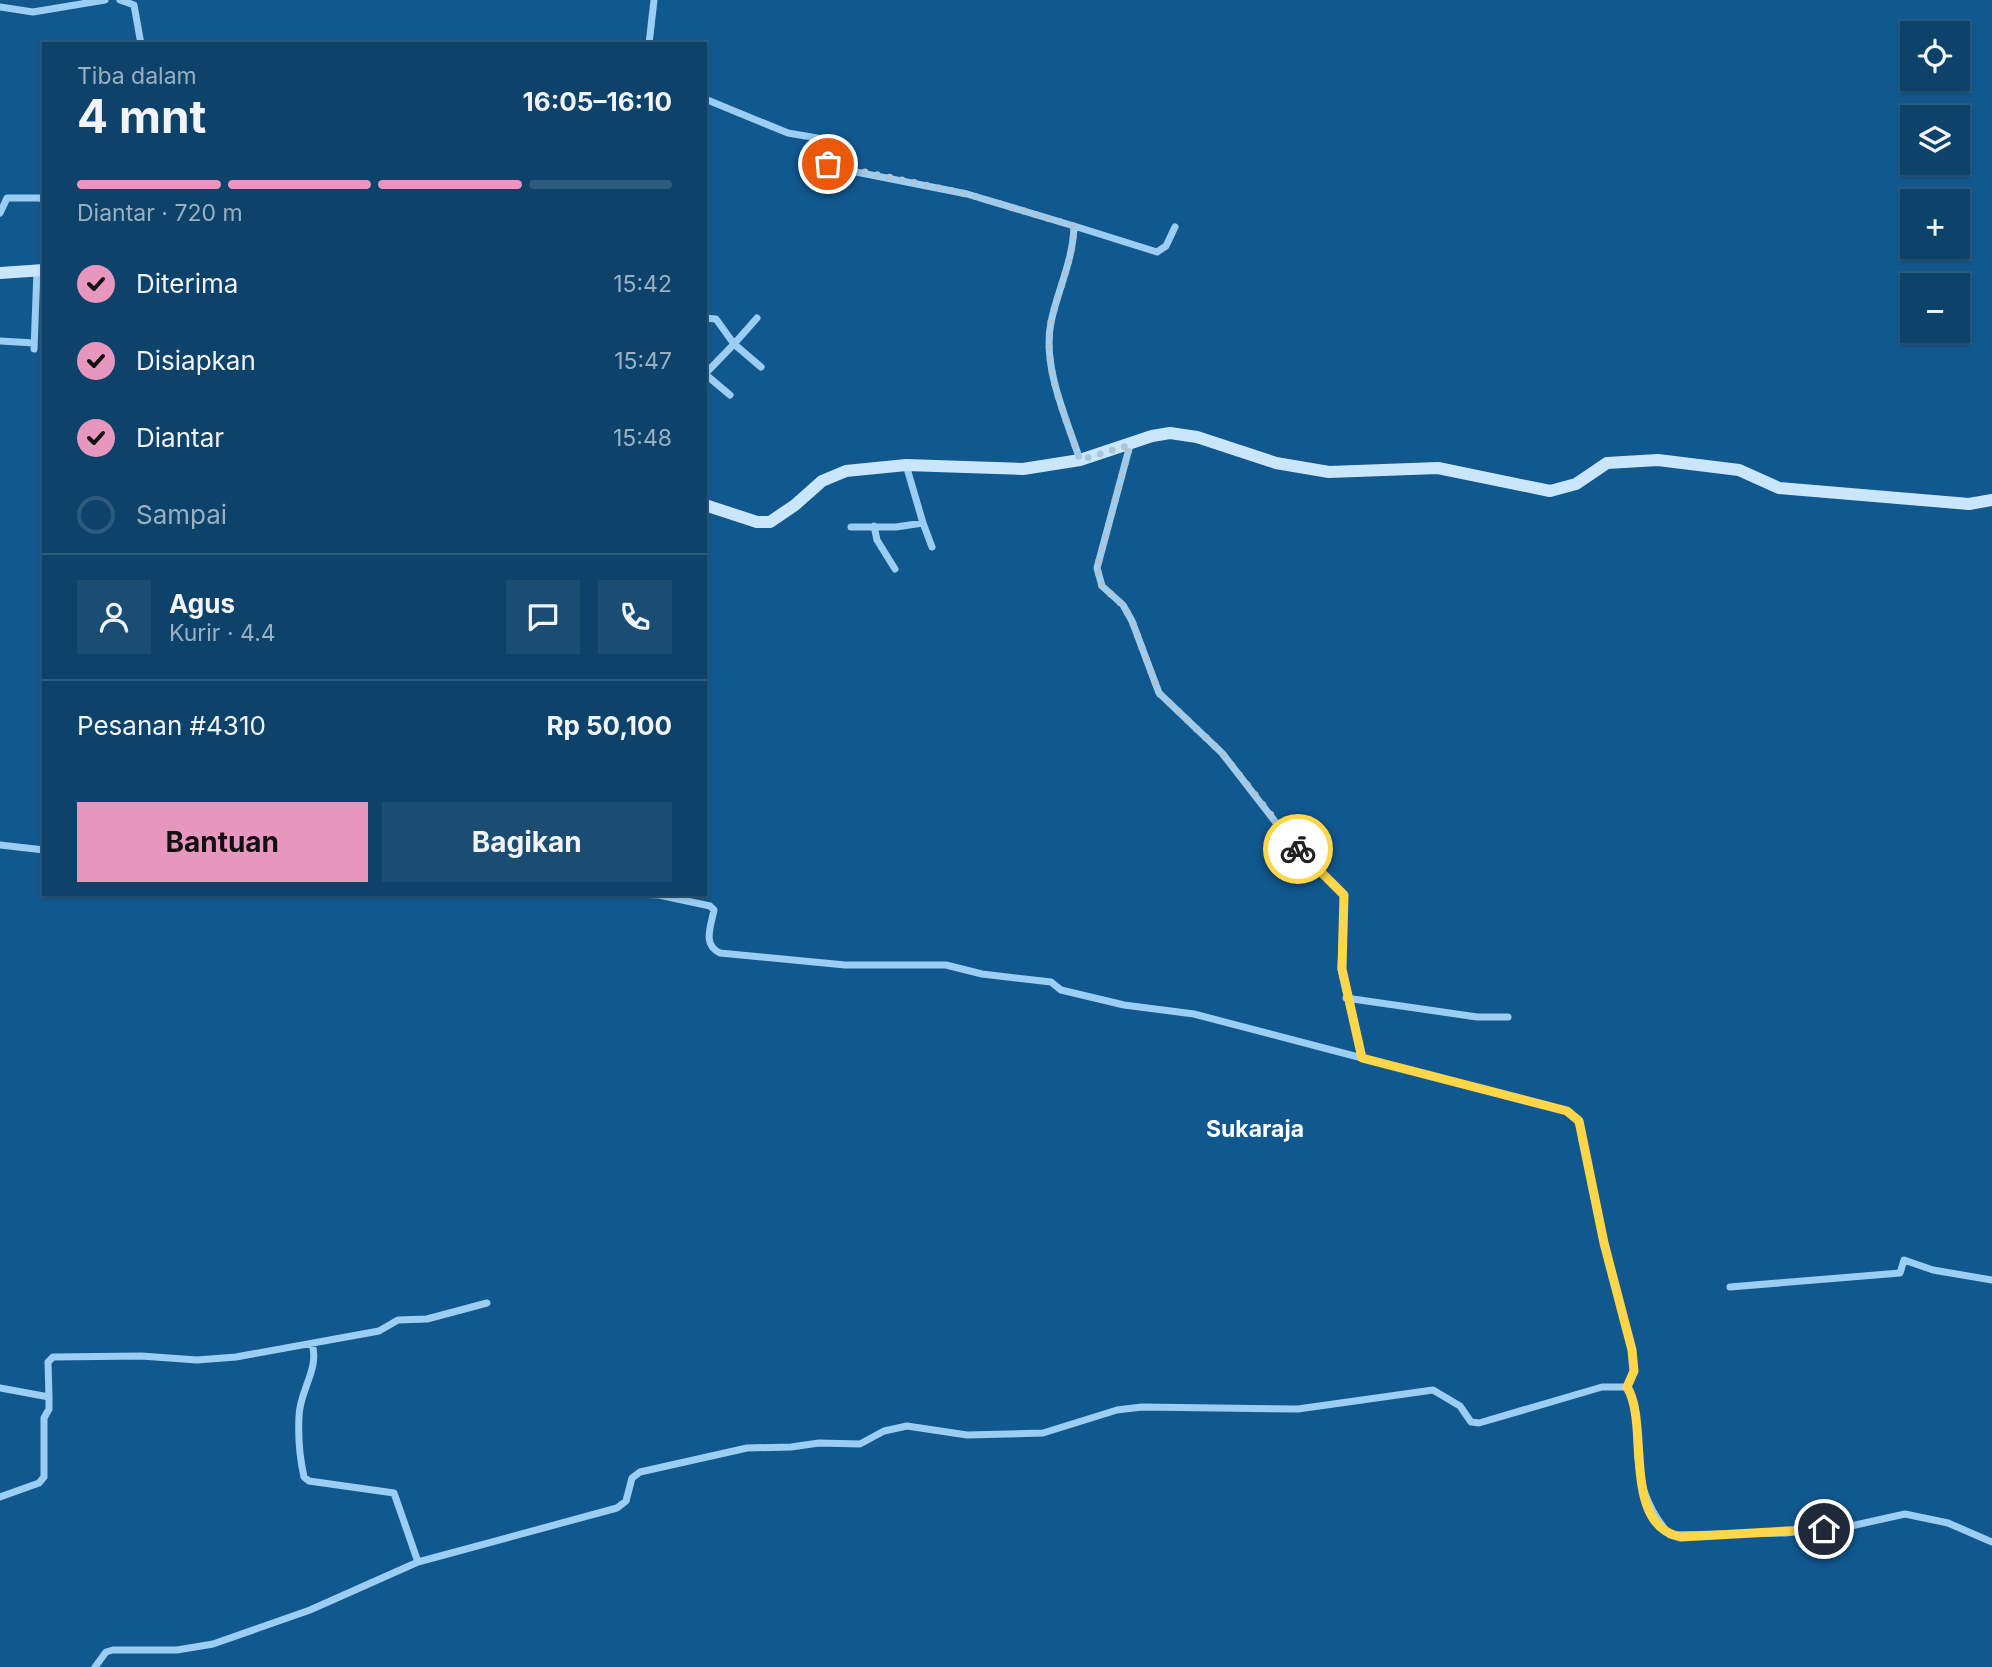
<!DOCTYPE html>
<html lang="id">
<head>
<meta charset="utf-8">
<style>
  body { margin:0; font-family:Inter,sans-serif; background:#1b4d73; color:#f1f3f6; height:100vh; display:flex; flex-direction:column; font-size:26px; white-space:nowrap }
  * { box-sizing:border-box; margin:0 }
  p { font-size:23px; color:#9ab0c1 }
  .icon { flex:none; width:38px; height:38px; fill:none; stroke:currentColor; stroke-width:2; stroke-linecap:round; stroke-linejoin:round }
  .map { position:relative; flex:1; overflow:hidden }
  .panel { position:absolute; left:42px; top:42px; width:665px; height:854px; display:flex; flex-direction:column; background:#0d426b; border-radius:0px; box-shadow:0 2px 5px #0004,0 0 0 2px #2d5b7e }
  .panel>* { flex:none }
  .fabs { position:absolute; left:1900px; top:21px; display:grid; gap:14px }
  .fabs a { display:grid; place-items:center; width:70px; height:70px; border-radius:0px; background:#0d426b; box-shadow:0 2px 5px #0004,0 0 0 2px #2d5b7e; font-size:35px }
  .pin { position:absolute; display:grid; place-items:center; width:60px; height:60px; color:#fff; margin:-30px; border:4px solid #fff; border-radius:50%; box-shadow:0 2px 7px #0007 }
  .courier { position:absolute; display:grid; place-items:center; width:70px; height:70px; margin:-35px; border:5px solid #ffd54a; border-radius:50%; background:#fff; color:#222; box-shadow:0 2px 9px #0007 }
  .summary em { font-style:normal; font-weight:700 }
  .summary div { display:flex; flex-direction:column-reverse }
  .summary { display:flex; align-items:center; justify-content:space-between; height:119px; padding:0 35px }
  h1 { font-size:46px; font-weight:700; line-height:52px }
  .bar { display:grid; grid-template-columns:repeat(4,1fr); gap:10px 7px; align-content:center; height:84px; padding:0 35px }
  .bar i { height:9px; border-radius:5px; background:#2d5b7e }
  .bar .selected { background:#e797bd }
  .bar p { grid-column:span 4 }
  .line { display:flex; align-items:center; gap:18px; padding:0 35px; border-top:2px solid #2d5b7e }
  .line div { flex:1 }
  .round { display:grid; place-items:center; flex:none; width:74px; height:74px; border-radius:0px; background:#1b4d73 }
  ol { padding:0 35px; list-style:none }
  li { display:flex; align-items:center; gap:21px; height:77px }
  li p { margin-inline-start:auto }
  li .icon { padding:7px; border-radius:50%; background:#e797bd; color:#111; stroke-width:4 }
  li:last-child { color:#9ab0c1 }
  li i { width:38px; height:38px; border:4px solid #2d5b7e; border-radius:50% }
  .cta { display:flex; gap:14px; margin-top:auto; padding:14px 35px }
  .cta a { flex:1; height:80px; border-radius:0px; background:#e797bd; color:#111; font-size:28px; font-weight:700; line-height:80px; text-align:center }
  .cta a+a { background:#1b4d73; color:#f1f3f6 }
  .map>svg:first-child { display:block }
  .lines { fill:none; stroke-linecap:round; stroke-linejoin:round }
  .street { stroke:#9ccdf2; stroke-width:7 }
  .secondary { stroke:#cae6fc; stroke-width:12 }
  .done { stroke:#acc5d8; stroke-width:7; stroke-dasharray:0 12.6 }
  .route { stroke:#ffd54a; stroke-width:9 }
  .labels { text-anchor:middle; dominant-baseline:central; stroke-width:7; stroke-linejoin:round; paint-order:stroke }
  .quarter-label { font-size:23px; font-weight:bold; fill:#fff; stroke:#11588f }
</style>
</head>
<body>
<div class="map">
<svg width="1992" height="1667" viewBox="0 0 1992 1667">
  <rect width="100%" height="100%" fill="#11588f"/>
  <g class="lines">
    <path class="street" d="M120,0L134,5L141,44
      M0,7L33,12L105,0
      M649,44L654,0
      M705,99L788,133L829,140L832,148L827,162L831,167L967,194L1074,226C1073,261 1058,289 1051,322C1042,367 1066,417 1080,460
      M0,213L7,198H40L44,201
      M1074,226L1157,252L1166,246L1175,227
      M705,318L716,319L734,344L705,374
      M757,318L734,344L761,367
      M0,341L34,343
      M34,349L37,271
      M705,374L730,395
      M1130,445L1097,568L1102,586L1123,605L1132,621L1159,693L1222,753L1287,837L1344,895L1341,969L1362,1058L1567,1111L1579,1121L1604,1243L1632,1350L1634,1371L1627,1387
      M923,523L932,547
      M874,526L877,540L895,569
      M851,527H896L923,523L906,465
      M0,845L44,850
      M535,894H620
      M635,894L659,895L710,906L714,910C711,926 702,945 720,953L845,965H946L982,974L1051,982L1061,990L1124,1005L1194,1014L1362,1058
      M1346,998L1477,1017H1508
      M1730,1287L1900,1273L1904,1260L1933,1270L1992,1280
      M312,1344C320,1369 299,1391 299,1417C298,1436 300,1459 304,1477L309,1481L394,1493L418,1562
      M0,1388L49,1397L48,1362L53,1357L141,1356L197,1360L236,1357L379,1331L398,1320L427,1319L487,1303
      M0,1497L39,1483L44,1477V1418L49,1409V1397
      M95,1667L106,1652L113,1650H177L213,1644L310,1610L418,1562L617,1508L626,1501L632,1478L640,1472L747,1448L791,1447L819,1443L860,1444L884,1431L907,1426L967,1435L1043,1433L1117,1410L1142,1407L1298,1409L1433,1390L1460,1406L1471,1422L1479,1423L1602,1387H1627C1638,1404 1636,1420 1637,1439C1637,1477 1645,1507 1670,1535L1785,1533L1851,1526L1905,1514L1948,1523L1992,1542"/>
    <path class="secondary" d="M0,273L44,270
      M705,505L757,522H770L795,505L822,481L846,471L906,465L1023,469L1080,460L1152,436L1170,433L1197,437L1276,463L1329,472L1438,468L1550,491L1576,484L1607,463L1658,460L1739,470L1779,488L1969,504L1992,500"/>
  </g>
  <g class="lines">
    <path class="done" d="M828,164L967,194L1074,226C1073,261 1058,289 1051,322C1042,367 1066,417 1080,460L1130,445L1097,568L1102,586L1123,605L1132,621L1159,693L1222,753L1298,849"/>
    <path class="route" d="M1298,849L1344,895L1342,969L1362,1058L1567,1111L1579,1121L1604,1243L1632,1350L1634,1371L1627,1387C1650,1423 1621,1526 1681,1537L1824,1529"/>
  </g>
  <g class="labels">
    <g class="quarter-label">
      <text x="1255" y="1129">Sukaraja</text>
    </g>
  </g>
</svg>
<div class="fabs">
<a><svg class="icon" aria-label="locate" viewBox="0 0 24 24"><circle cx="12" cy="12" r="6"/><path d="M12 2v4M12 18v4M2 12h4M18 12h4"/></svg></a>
<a><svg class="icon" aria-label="layers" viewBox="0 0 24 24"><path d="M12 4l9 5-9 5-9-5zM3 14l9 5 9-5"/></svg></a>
<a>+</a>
<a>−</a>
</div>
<div class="pin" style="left:828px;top:164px;background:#ea580c"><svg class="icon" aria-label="bag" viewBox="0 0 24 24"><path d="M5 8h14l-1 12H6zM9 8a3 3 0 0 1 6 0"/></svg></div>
<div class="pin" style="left:1824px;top:1529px;background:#1f2937"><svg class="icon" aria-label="home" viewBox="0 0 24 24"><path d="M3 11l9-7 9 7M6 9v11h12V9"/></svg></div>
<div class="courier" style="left:1298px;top:849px"><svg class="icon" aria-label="bike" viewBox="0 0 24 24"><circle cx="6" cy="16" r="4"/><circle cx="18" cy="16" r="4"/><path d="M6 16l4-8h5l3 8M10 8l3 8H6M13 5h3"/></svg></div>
<section class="panel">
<div class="summary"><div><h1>4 mnt</h1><p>Tiba dalam</p></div><em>16:05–16:10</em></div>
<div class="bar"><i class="selected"></i><i class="selected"></i><i class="selected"></i><i></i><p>Diantar · 720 m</p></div>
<ol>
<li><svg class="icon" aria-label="check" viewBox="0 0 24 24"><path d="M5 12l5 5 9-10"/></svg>Diterima<p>15:42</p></li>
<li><svg class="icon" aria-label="check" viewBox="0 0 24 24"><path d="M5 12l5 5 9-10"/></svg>Disiapkan<p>15:47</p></li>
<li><svg class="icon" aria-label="check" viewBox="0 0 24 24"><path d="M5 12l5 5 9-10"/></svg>Diantar<p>15:48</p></li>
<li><i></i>Sampai</li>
</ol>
<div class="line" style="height:126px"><a class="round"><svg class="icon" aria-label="person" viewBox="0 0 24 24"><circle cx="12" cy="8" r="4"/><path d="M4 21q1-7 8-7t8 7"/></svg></a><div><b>Agus</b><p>Kurir · 4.4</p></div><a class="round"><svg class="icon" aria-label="chat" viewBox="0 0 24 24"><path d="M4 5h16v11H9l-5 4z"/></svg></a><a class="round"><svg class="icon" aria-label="phone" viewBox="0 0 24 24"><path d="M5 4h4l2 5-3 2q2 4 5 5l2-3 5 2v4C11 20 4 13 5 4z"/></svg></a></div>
<div class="line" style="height:91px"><div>Pesanan #4310</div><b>Rp 50,100</b></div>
<div class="cta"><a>Bantuan</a><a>Bagikan</a></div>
</section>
</div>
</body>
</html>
